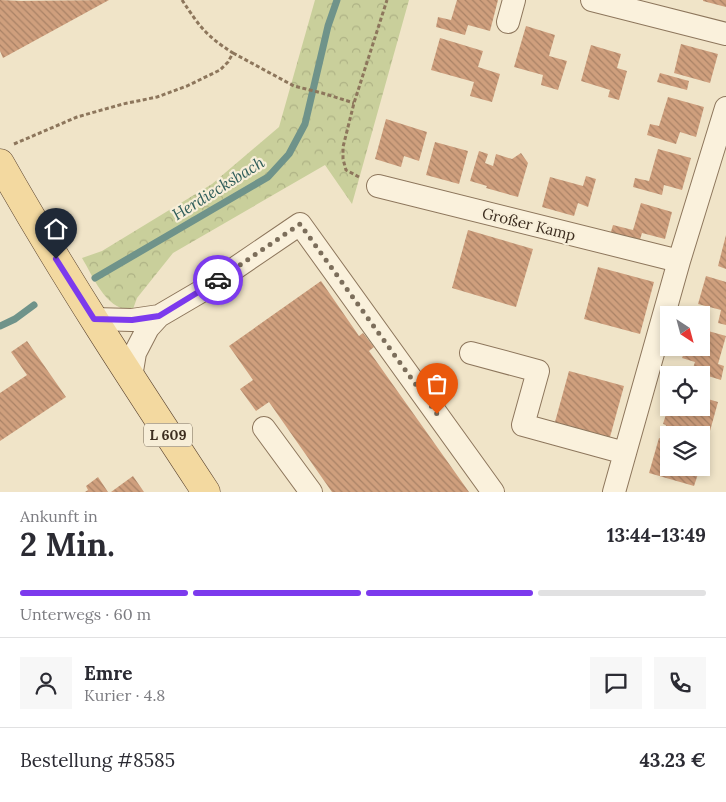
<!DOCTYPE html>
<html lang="de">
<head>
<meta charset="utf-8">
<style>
  body { margin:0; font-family:Lora,serif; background:#f7f7f7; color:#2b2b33; height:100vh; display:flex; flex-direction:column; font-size:19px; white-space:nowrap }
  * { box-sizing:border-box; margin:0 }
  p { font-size:16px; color:#7c7c81 }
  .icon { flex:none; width:28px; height:28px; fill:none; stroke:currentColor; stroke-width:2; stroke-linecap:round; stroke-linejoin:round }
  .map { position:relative; height:492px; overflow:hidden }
  .sheet { display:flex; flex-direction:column; background:#fff; flex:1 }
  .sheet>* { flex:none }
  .needle { width:32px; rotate:144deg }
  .tools { position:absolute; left:660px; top:306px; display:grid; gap:10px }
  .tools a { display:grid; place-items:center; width:50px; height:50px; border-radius:0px; background:#fff; box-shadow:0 2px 8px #0003; font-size:25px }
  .pin { position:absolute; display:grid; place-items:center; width:42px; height:42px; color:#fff; margin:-51px -21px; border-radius:50% 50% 50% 0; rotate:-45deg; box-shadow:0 0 5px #0007 }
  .pin .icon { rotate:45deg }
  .courier { position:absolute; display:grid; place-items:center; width:50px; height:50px; margin:-25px; border:4px solid #7c3aed; border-radius:50%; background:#fff; color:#222; box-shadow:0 1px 6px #0007 }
  .head em { font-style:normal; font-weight:700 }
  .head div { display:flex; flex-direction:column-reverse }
  .head { display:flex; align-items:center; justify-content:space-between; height:85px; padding:0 20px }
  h1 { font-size:32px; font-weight:700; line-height:38px }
  .bar { display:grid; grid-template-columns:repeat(4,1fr); gap:8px 5px; align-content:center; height:60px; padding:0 20px }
  .bar i { height:6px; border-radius:4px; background:#e1e1e2 }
  .bar .active { background:#7c3aed }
  .bar p { grid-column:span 4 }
  .line { display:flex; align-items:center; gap:12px; padding:0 20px; border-top:1px solid #e1e1e2 }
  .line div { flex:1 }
  .round { display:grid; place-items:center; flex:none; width:52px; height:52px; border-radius:0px; background:#f7f7f7 }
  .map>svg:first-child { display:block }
  .forest { fill:url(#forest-crowns) }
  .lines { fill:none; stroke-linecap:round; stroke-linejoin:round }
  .stream { stroke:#6f938a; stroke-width:7 }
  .building { fill:url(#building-back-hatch) }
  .minor-casing { stroke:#8d765c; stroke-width:24 }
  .major-casing { stroke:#5b4430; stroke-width:29 }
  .path { stroke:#8d765c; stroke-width:3; stroke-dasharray:4 2.5; stroke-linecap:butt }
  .minor { stroke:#faf1dc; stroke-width:22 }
  .major { stroke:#f3d9a0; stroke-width:28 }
  .done { stroke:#7c6e5b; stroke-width:5; stroke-dasharray:0 9 }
  .route { stroke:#7c3aed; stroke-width:6 }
  .labels { text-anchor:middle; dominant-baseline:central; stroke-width:4.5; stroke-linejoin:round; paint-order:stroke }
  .shield { fill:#f7eed8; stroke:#756857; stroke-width:1 }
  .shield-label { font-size:14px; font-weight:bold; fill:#3d2e20 }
  .street-label { font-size:15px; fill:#3d2e20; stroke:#f7eed8 }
  .water-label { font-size:16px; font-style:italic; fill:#2f5d5a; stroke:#f7eed8 }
</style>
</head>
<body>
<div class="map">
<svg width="726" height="492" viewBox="0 0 726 492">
  <defs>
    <pattern id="forest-crowns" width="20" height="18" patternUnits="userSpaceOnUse" patternTransform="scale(1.25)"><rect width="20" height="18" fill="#c9cf9b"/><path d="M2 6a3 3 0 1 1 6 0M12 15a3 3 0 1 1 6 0" fill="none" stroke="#aeb285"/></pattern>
    <pattern id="building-back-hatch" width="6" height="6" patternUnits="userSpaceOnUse" patternTransform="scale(1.25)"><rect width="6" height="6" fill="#cf9f7d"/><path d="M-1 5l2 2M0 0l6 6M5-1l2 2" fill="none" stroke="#a98266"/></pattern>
  </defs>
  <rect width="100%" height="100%" fill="#f0e4c8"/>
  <path class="forest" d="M315,0H409L352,204L325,165L173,253L137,298L133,309C107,313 93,276 82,258L102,251L212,184L279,127Z"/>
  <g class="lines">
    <path class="stream" d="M95,278L268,177L289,154L305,124L328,26L337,0
      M0,326L15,319L34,305"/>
  </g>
  <path class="building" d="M0,0L21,1L109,0L3,58L0,51Z
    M457,0H498L490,31L468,25L465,35L436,27L438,17L451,20Z
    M726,0V7L703,1V0Z
    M526,26L555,35L549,56L567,61L558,90L541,85L543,75L514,67Z
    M440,38L483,51L478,67L500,74L492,102L470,96L474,82L431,70Z
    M681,44L718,54L710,83L674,73Z
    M591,45L621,54L617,68L627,71L619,100L608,97L610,90L581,81Z
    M660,73L689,81L687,90L657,82Z
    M668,97L704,107L696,137L680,132L676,144L647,135L650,124L659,126Z
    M386,119L427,132L419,161L404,156L401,167L375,159Z
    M435,142L468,151L459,184L426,175Z
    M658,149L691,158L682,190L664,185L662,195L633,187L635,178L649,181Z
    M479,151L488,154L485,163L493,166L496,154L512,159L521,153L528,163L518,197L486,188L487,186L470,181Z
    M586,176L596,179L588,207L578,203L574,216L542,207L550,177L583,186Z
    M641,203L672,212L665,239L642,233L639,243L610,235L613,225L633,230Z
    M468,230L533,249L516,307L452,288Z
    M726,235V269L718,266Z
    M598,267L654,282L640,334L584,319Z
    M706,276L726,282V325L718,323L721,310L698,304Z
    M321,281L359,336L363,333L374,347L369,351L469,492H332L269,402L256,411L240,389L253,380L229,346Z
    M701,329L726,336L718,364L724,366L721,380L692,371L695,362L682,358L686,348H701Z
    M27,341L66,397L0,441V393L27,375L11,352Z
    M569,371L624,386L610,437L555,422Z
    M701,397L718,402L702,460L701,435H669V468H700L694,486L649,473L659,438L662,439L666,425L663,424L668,408H701Z
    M133,476L144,492H111Z
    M98,477L108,492H85L88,490L86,486Z"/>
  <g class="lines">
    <defs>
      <path id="minor" d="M592,0L726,34
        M508,22L514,0
        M378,186L679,261
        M94,319L132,320L159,316
        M471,353L538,371L523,425L625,453
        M131,377L135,353L148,328L159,316L200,292L300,224L493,492
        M264,428L311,492
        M614,492L679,261L726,108"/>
      <path id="major" d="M0,163C64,276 135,384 206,492"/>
    </defs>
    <use href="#minor" class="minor-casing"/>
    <use href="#major" class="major-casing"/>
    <path class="path" d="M233,53L294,86L322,93L354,103
      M14,144L77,117L123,104L157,97L187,86L220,70L228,62L233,53C205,35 200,27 182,0
      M359,177L346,170L343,159V147L354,103L387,0"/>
    <use href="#minor" class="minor"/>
    <use href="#major" class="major"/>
  </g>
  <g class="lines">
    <path class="done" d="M218,280L300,224L437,414"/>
    <path class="route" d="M56,259L94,319L132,320L159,316L218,280"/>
  </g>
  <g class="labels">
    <rect class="shield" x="144" y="423.5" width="48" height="23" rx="4"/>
    <g class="shield-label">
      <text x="168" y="435">L 609</text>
    </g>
    <g class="street-label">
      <text transform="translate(529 224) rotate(14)">Großer Kamp</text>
    </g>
    <g class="water-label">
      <text transform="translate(218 188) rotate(-32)">Herdiecksbach</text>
    </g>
  </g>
</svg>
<div class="tools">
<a><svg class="needle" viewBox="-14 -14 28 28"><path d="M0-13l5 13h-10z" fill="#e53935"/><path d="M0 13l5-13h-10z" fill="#7c7c81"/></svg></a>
<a><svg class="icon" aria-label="locate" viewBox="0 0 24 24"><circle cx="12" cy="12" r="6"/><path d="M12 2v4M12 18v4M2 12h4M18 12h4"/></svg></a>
<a><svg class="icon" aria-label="layers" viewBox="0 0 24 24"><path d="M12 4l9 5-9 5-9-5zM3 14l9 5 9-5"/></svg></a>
</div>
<div class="pin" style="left:437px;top:414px;background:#ea580c"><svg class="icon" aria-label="bag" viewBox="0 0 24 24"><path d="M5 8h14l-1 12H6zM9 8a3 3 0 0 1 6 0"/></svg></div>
<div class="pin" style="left:56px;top:259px;background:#1f2937"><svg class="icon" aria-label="home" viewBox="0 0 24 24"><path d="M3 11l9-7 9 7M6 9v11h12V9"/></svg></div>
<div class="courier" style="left:218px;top:280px"><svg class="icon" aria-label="car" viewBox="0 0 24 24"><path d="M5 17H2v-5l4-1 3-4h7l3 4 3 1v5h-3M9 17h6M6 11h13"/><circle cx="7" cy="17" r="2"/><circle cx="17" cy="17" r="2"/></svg></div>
</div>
<section class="sheet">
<div class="head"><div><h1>2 Min.</h1><p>Ankunft in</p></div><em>13:44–13:49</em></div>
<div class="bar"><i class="active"></i><i class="active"></i><i class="active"></i><i></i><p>Unterwegs · 60 m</p></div>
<div class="line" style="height:90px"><a class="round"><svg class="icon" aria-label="person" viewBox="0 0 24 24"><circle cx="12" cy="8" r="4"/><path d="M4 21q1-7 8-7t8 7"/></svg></a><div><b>Emre</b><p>Kurier · 4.8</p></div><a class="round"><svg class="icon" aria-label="chat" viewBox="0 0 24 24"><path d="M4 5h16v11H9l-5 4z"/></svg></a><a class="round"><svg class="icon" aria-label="phone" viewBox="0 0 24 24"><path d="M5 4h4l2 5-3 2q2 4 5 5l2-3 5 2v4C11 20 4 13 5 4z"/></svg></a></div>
<div class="line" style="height:65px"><div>Bestellung #8585</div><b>43.23 €</b></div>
</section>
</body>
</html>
